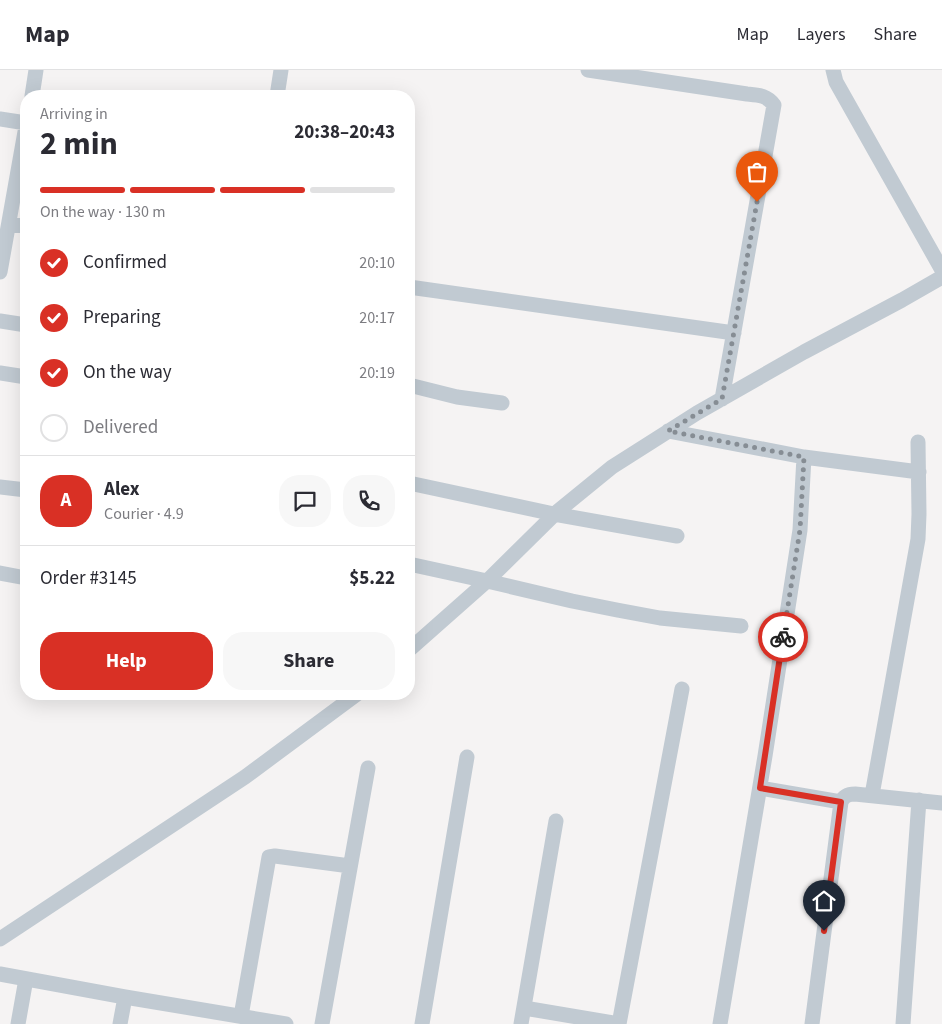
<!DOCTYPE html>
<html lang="en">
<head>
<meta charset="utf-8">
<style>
  body { margin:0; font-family:"Source Sans 3",sans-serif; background:#f7f7f7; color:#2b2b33; height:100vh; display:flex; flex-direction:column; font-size:19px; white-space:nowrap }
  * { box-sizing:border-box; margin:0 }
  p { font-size:16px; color:#7c7c81 }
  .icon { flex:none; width:28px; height:28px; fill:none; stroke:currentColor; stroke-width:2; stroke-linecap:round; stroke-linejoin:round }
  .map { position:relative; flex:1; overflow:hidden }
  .panel { position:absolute; left:20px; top:20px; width:395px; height:610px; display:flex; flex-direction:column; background:#fff; border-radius:20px; box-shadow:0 5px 20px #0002 }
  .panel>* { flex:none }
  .pin { position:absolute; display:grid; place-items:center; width:42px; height:42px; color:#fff; margin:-51px -21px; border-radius:50% 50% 50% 0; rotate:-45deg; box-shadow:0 0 5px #0007 }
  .pin .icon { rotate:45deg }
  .courier { position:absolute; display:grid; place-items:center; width:50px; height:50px; margin:-25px; border:4px solid #d93025; border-radius:50%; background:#fff; color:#222; box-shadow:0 1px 6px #0007 }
  .head em { font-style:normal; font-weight:700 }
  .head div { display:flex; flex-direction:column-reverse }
  .head { display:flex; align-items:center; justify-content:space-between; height:85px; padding:0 20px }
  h1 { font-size:32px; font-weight:700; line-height:38px }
  .bar { display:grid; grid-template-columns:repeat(4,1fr); gap:8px 5px; align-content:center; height:60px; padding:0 20px }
  .bar i { height:6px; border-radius:4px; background:#e1e1e2 }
  .bar .selected { background:#d93025 }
  .bar p { grid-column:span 4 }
  .line { display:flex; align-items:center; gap:12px; padding:0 20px; border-top:1px solid #e1e1e2 }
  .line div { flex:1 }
  .round { display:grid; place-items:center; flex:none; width:52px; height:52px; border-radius:20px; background:#f7f7f7 }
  ol { padding:0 20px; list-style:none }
  li { display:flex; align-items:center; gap:15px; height:55px }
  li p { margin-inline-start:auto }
  li .icon { padding:5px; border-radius:50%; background:#d93025; color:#fff; stroke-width:4 }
  li:last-child { color:#7c7c81 }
  li i { width:28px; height:28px; border:2px solid #e1e1e2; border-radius:50% }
  .cta { display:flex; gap:10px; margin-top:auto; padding:10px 20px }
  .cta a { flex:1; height:58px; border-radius:20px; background:#d93025; color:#fff; font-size:20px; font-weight:700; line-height:58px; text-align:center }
  .cta a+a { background:#f7f7f7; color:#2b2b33 }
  header { display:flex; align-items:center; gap:30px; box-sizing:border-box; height:70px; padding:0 25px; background:#fff; border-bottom:1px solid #e1e1e2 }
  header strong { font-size:24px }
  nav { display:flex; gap:28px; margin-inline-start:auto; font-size:18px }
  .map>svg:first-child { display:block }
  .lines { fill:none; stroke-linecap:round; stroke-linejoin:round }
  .street { stroke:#c1cad2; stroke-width:15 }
  .done { stroke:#868d94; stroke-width:5; stroke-dasharray:0 9 }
  .route { stroke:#d93025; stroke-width:6 }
</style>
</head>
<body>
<header>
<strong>Map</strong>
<nav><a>Map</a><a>Layers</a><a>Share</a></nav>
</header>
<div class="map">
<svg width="942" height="954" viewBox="0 0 942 954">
  <rect width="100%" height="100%" fill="#f5f3f3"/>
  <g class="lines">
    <path class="street" d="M588,0L747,24C758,25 767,25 774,35L722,329
      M833,0L836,12L942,200
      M32,26L36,0
      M277,26L281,0
      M0,49L26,53
      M9,154L26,156
      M0,202L26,56
      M409,217L734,263
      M0,251L26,255
      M0,303L26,307
      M409,315L457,327L502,333
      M668,361L804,387L919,402
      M409,413L554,444L677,466
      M0,417L26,420
      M409,494L487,511L572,531L617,540L660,548L741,556
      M0,503L26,508
      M409,580L487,511L558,441L612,397L697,343L804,282L902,230L942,207
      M760,718L841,732
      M872,725L918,469L919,444L918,372
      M0,869L245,707L357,624
      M0,904L125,927L286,954
      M524,938L619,954
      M241,946L269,787L275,786L350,796
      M18,954L26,909
      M120,954L125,927
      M322,954L368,698
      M422,954L467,687
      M521,954L556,751
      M619,954L682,619
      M720,954L765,686L800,460L804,387
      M812,954L841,732C844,725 849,724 855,724L942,733
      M903,954L919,730"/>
  </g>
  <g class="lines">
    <path class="done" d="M757,132L722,329L668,361L804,387L800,460L783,567"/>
    <path class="route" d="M783,567L760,718L841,732L824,861"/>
  </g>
</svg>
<div class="pin" style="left:757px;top:132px;background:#ea580c"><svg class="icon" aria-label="bag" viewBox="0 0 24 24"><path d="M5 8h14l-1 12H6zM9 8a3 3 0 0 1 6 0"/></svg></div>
<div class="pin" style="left:824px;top:861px;background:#1f2937"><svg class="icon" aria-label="home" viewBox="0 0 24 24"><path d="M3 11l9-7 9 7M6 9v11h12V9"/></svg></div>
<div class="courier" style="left:783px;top:567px"><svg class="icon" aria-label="bike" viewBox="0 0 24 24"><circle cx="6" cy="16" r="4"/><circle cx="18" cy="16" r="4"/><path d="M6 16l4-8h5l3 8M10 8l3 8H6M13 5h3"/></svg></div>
<section class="panel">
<div class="head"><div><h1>2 min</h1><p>Arriving in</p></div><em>20:38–20:43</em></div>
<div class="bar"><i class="selected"></i><i class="selected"></i><i class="selected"></i><i></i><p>On the way · 130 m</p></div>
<ol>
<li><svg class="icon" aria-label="check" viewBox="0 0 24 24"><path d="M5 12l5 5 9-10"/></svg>Confirmed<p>20:10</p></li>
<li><svg class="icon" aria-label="check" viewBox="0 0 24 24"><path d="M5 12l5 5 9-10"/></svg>Preparing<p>20:17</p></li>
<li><svg class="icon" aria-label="check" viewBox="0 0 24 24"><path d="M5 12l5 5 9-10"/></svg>On the way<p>20:19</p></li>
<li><i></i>Delivered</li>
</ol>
<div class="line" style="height:90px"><b class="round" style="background:#d93025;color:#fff">A</b><div><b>Alex</b><p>Courier · 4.9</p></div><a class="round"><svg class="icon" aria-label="chat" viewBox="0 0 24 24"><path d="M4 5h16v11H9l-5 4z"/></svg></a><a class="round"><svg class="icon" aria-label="phone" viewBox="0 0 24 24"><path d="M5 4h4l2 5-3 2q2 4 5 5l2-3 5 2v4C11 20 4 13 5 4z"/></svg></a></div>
<div class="line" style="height:65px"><div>Order #3145</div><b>$5.22</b></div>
<div class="cta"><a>Help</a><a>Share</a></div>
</section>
</div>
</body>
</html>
